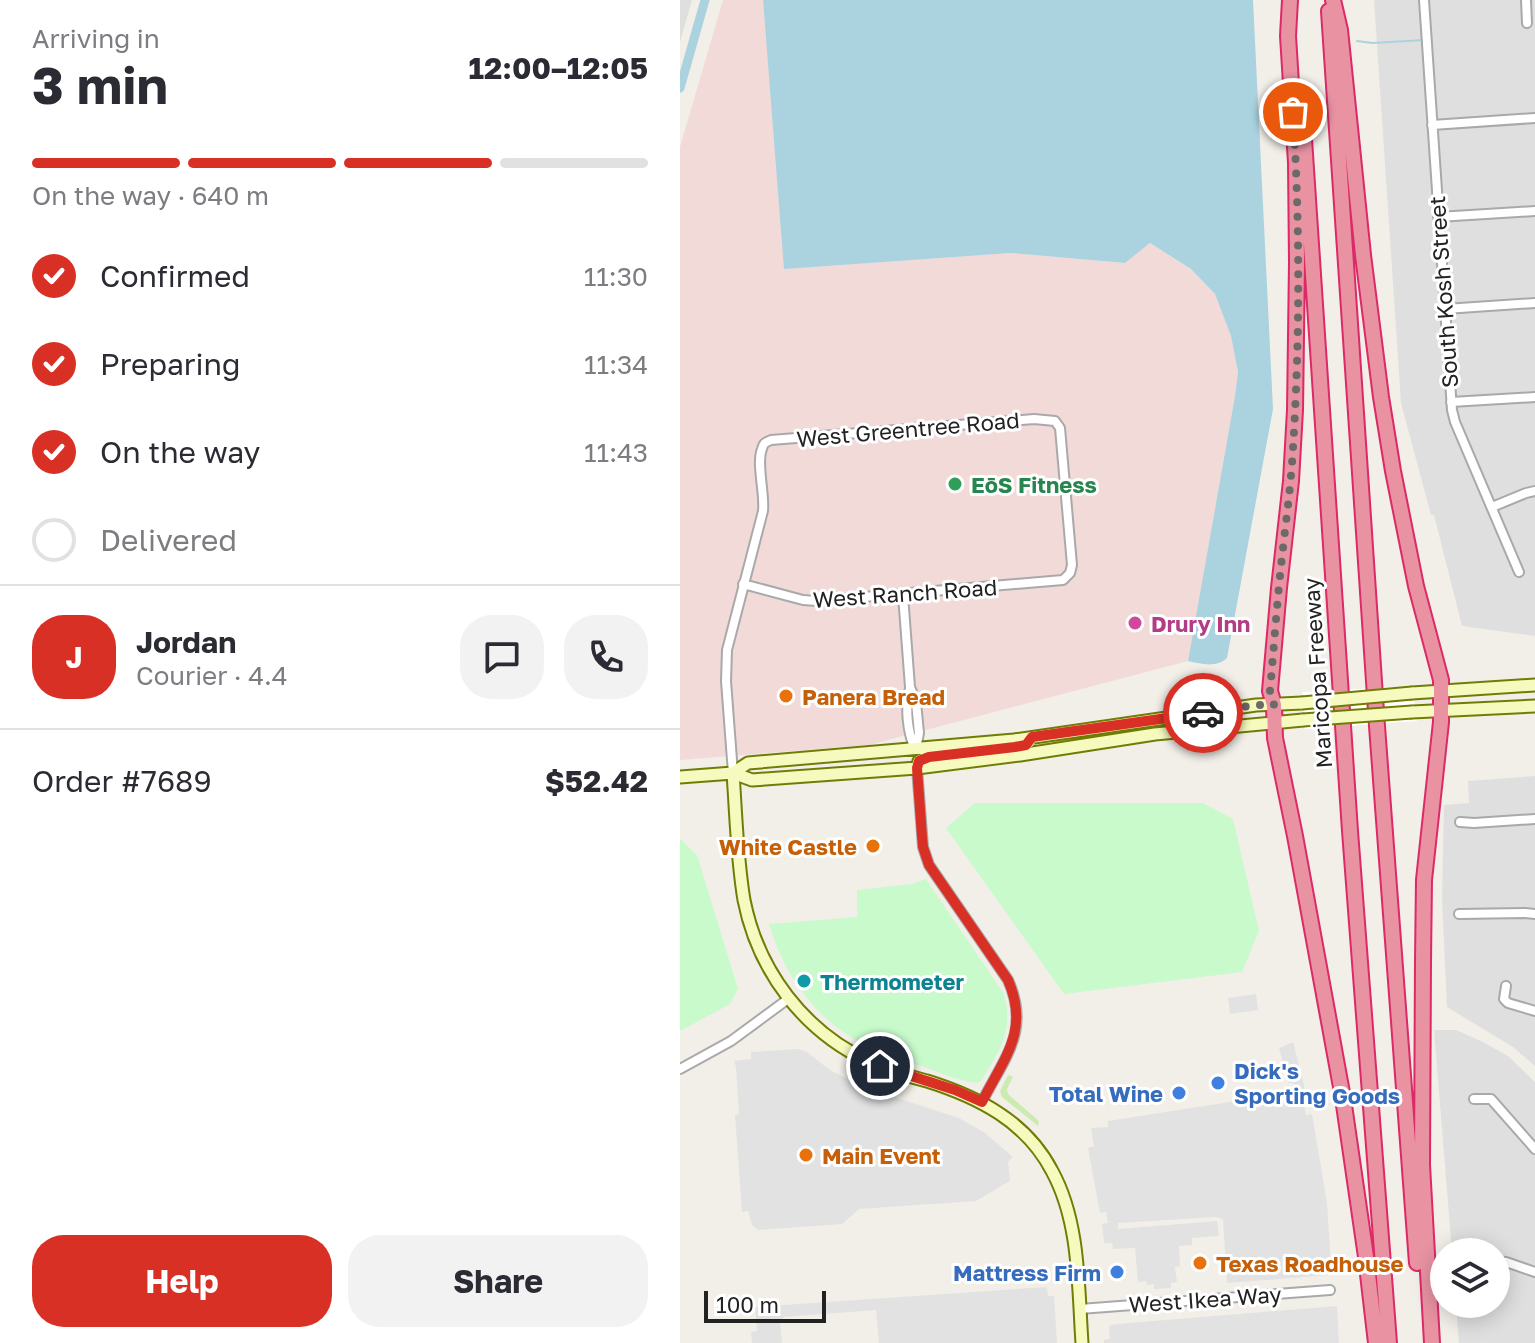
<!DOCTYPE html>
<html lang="en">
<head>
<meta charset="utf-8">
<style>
  body { margin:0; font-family:"Golos Text",sans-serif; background:#f2f2f3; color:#2b2b33; height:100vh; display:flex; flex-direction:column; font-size:30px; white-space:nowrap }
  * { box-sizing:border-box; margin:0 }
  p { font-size:26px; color:#7c7c81 }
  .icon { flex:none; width:44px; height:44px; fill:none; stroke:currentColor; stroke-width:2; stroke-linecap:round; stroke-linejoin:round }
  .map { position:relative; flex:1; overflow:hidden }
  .details { display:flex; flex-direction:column; background:#fff; width:680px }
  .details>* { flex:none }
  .tools { position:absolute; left:750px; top:1238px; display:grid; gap:16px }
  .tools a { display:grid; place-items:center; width:80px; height:80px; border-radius:50%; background:#fff; box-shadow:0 4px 20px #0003; font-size:40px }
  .scale { position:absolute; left:24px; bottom:20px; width:122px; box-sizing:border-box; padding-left:8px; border:4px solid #222; border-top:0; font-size:22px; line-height:28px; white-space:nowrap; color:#222; -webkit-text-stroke:6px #fff; paint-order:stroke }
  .pin { position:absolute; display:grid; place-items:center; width:68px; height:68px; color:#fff; margin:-34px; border:4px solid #fff; border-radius:50%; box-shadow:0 2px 8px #0007 }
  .courier { position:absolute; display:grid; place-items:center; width:80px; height:80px; margin:-40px; border:6px solid #d93025; border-radius:50%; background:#fff; color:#222; box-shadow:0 2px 10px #0007 }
  .headline em { font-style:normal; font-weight:700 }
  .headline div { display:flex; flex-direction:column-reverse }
  .headline { display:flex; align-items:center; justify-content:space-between; height:136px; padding:0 32px }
  h1 { font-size:52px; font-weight:700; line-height:60px }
  .bar { display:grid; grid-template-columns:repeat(4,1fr); gap:12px 8px; align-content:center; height:96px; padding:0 32px }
  .bar i { height:10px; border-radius:6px; background:#e1e1e2 }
  .bar .current { background:#d93025 }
  .bar p { grid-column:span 4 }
  .line { display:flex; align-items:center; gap:20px; padding:0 32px; border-top:2px solid #e1e1e2 }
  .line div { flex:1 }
  .round { display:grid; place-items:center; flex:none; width:84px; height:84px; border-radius:32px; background:#f2f2f3 }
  ol { padding:0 32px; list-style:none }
  li { display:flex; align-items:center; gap:24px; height:88px }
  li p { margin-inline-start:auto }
  li .icon { padding:8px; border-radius:50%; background:#d93025; color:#fff; stroke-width:4 }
  li:last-child { color:#7c7c81 }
  li i { width:44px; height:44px; border:4px solid #e1e1e2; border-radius:50% }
  .button { display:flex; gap:16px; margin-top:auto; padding:16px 32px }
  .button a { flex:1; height:92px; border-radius:32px; background:#d93025; color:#fff; font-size:32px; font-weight:700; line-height:92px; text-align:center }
  .button a+a { background:#f2f2f3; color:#2b2b33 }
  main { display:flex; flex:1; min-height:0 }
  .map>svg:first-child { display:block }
  .residential { fill:#e0dfdf }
  .commercial { fill:#f2dad9 }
  .grass { fill:#cdebb0 }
  .park { fill:#c8facc }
  .parking { fill:#e2e2e2 }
  .water { fill:#aad3df }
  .pier { fill:#fff }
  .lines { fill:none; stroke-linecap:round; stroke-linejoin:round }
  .stream { stroke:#aad3df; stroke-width:2 }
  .canal { stroke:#aad3df; stroke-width:9 }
  .street-casing { stroke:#a9a9a9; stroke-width:12 }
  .secondary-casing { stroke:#707d05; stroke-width:15 }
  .highway-casing { stroke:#dc2a67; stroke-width:18 }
  .street { stroke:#fff; stroke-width:8 }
  .secondary { stroke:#f7fabf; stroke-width:11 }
  .highway { stroke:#e892a2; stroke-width:14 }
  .secondary-bridge-casing { stroke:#707d05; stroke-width:15; stroke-linecap:butt }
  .secondary-bridge { stroke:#f7fabf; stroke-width:11 }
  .done { stroke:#6b6a68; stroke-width:8; stroke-dasharray:0 14.4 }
  .route { stroke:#d93025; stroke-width:10 }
  .leisure-dot { fill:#2e9e5b; stroke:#fff; stroke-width:3 }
  .hotel-dot { fill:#d1479c; stroke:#fff; stroke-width:3 }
  .food-dot { fill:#e8710a; stroke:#fff; stroke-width:3 }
  .culture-dot { fill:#0f9aa8; stroke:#fff; stroke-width:3 }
  .shop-dot { fill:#3f7fe0; stroke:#fff; stroke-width:3 }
  .labels { text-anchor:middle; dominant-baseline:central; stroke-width:6; stroke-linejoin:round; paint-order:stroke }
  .street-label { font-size:22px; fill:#222; stroke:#fff }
  .leisure-label { font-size:22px; font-weight:bold; fill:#27864d; stroke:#fff; text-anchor:start }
  .hotel-label { font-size:22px; font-weight:bold; fill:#b23c85; stroke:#fff; text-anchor:start }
  .food-label { font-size:22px; font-weight:bold; fill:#c56008; stroke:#fff; text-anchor:start }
  .culture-label { font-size:22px; font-weight:bold; fill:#0d838f; stroke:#fff; text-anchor:start }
  .shop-label { font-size:22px; font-weight:bold; fill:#366cbe; stroke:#fff; text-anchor:end }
</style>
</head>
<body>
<main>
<section class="details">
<div class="headline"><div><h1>3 min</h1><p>Arriving in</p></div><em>12:00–12:05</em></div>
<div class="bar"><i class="current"></i><i class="current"></i><i class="current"></i><i></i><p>On the way · 640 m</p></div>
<ol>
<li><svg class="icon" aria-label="check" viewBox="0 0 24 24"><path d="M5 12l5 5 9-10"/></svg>Confirmed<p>11:30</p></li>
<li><svg class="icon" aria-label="check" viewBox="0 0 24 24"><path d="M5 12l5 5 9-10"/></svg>Preparing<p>11:34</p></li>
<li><svg class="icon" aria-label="check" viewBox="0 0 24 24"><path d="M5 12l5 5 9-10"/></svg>On the way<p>11:43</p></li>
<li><i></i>Delivered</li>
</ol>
<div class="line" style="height:144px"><b class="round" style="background:#d93025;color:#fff">J</b><div><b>Jordan</b><p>Courier · 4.4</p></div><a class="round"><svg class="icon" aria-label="chat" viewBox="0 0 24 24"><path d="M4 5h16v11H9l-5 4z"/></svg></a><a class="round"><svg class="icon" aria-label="phone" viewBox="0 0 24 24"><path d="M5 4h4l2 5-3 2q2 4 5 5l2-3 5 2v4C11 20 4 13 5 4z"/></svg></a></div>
<div class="line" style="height:104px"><div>Order #7689</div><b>$52.42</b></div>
<div class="button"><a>Help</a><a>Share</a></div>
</section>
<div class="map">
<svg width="855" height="1343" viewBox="0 0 855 1343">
  <rect width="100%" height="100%" fill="#f2efe9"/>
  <path class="residential" d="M0,0H12L0,42Z
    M694,0H855V636L782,626L754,515H751L721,403Z
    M855,776V1066L833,1047L767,1007L762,898L764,805L789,803L788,781Z
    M754,1030H776L801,1041L828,1056L855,1082V1343H779L776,1304H816V1252H772Z"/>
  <path class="commercial" d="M43,0H83L105,268L331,253L445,263L470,243L511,269L535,294L551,336L558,372L555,396L508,661L189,745L0,760V147Z"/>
  <path class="grass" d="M328,1075L333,1077L327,1089L328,1094L359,1121L358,1126L322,1097L320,1091Z"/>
  <path class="park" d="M295,803H523L553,819L579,931L562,972L384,994L266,828Z
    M0,839L17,855L58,989L50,1004L0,1031Z
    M246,879L324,994C334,1031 320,1049 302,1080L297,1083C279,1081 261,1073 244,1067C230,1063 216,1059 203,1054C144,1029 107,985 89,924L177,917V890L232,884Z"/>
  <path class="parking" d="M576,994L578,1010L550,1014L548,998Z
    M613,1042L624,1085L623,1099L626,1115L632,1114L647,1203L651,1265L644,1266L649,1275L547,1283L543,1219L535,1217L438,1223V1229L537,1221L539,1236L512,1238V1245L499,1246L500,1266L495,1267L497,1282L491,1283V1288L474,1289V1284L467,1285L466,1281L458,1282L455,1248L433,1249L432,1243H424L422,1224L428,1223L426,1212L420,1213L408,1148L414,1146L411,1128L428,1127V1121L602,1094V1100H609L613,1093L614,1083H608L599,1048Z
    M118,1049L127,1052L150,1070L181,1086L180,1091L202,1101L205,1094L279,1118L305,1133L333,1157L328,1162L330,1181L296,1201L179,1209L162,1224L78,1230L72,1225L68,1211L62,1212L55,1115L59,1114L56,1067L54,1061L71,1059V1052Z
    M367,1287L368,1296H374L377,1343H199L196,1310L104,1317L100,1321L102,1343H72L71,1332L77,1331L75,1307Z
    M657,1306L659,1343H424V1340L430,1339L429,1326L437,1324Z"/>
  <path class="water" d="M83,0H573L593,409L547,658C536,668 521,664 508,661L555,396L558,372L551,336L535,294L511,269L470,243L445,263L331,253L104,269Z"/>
  <path class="pier" d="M732,686L737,721L624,729L622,692Z"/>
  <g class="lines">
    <path class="stream" d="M677,41L692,43L745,40"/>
    <path class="canal" d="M0,88L25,0"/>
    <defs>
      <path id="street" d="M744,0L772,410L775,422L839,572
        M846,0L847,23
        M752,125L855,118
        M758,217L855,211
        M765,309L855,303
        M771,402L855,397
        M812,507L846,493L855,491
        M223,595L230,687L236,702L239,733L236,749
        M230,688C225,707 227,731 235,749
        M237,768L243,847L249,865L328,980C351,1031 324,1058 302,1102
        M53,773L46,681L47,650L83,511C85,493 76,463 82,449C84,442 85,443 91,440L354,419L375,421L380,428L392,565L390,573L383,580L137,601L123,600L63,584
        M780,822L794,823L855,819
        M779,914L845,913L855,914
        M826,986L824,999L828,1003L855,1011
        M0,1069L51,1041L108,999
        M794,1099H811L855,1149
        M816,1261L826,1262L855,1272
        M400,1309L650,1290"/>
      <path id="secondary" d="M732,693L855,685
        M732,712L855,706
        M237,768L239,761L249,757L335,747L349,742
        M53,773C56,815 57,859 64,900C78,971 124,1032 190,1062C208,1071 228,1076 247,1081C298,1097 346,1121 372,1171C400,1222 398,1286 402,1343
        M53,773L68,763L334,740L576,705L622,703
        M0,777L53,773L72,780L237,768L340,755L475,734L623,720"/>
      <path id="highway" d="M610,0L608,36L616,163L617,262L615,410L611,481L599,588L590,691L594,705L595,738L615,836L663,1098L686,1257L696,1343
        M653,0L660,30L683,255L701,397L713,471L736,586L761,680V722L744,880L743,960L742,1165L752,1343
        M649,11L697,726L737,1263
        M623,124L670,831L709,1343"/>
    </defs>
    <use href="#street" class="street-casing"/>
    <use href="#secondary" class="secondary-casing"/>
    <use href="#highway" class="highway-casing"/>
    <use href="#street" class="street"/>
    <use href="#secondary" class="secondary"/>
    <use href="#highway" class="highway"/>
    <defs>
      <path id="secondary-bridge" d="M622,703L732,693
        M623,720L732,712"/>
    </defs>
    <use href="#secondary-bridge" class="secondary-bridge-casing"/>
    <use href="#secondary-bridge" class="secondary-bridge"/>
  </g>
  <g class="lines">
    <path class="done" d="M523,713L576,705H594L590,691C594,646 597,602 602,557C606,521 611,485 613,448C620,337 620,223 613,112"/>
    <path class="route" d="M200,1066L275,1090L302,1102C324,1058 350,1031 328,980L249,865L243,847L242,836L237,768L239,761L249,757L335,747L346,745L352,737L523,713"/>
  </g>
  <circle class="leisure-dot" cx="275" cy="484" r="8"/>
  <circle class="hotel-dot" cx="455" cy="623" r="8"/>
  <g class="food-dot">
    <circle cx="106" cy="696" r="8"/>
    <circle cx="193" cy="846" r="8"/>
    <circle cx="126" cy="1155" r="8"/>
    <circle cx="520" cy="1263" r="8"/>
  </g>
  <circle class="culture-dot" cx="124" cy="981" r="8"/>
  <g class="shop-dot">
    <circle cx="538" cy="1083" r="8"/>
    <circle cx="499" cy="1093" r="8"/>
    <circle cx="437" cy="1272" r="8"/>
  </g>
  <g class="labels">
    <g class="street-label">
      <text transform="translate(763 292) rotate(-94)">South Kosh Street</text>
      <text transform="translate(228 429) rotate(-5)">West Greentree Road</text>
      <text transform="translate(225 593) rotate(-4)">West Ranch Road</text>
      <text transform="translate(637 673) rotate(-94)">Maricopa Freeway</text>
      <text transform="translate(525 1299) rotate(-4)">West Ikea Way</text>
    </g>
    <g class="leisure-label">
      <text x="291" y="484">EōS Fitness</text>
    </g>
    <g class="hotel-label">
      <text x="471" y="623">Drury Inn</text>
    </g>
    <g class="food-label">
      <text x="122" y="696">Panera Bread</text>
      <text x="177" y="846" text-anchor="end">White Castle</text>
      <text x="142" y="1155">Main Event</text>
      <text x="536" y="1263">Texas Roadhouse</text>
    </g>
    <g class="culture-label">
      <text x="140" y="981">Thermometer</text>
    </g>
    <g class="shop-label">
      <text x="554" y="1070" text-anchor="start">Dick's<tspan x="554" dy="25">Sporting Goods</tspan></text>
      <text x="483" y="1093">Total Wine</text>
      <text x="421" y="1272">Mattress Firm</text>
    </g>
  </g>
</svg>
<div class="tools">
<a><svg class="icon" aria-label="layers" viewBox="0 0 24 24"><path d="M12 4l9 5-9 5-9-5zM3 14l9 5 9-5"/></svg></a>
</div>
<div class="scale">100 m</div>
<div class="pin" style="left:613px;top:112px;background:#ea580c"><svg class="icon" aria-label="bag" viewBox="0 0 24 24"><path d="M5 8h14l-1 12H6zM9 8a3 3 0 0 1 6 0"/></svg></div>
<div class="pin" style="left:200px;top:1066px;background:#1f2937"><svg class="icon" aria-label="home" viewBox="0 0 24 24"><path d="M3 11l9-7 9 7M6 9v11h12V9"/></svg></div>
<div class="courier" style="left:523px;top:713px"><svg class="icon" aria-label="car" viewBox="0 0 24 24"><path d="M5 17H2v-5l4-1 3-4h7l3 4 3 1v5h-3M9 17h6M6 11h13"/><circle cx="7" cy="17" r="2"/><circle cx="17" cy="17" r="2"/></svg></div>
</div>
</main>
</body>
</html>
